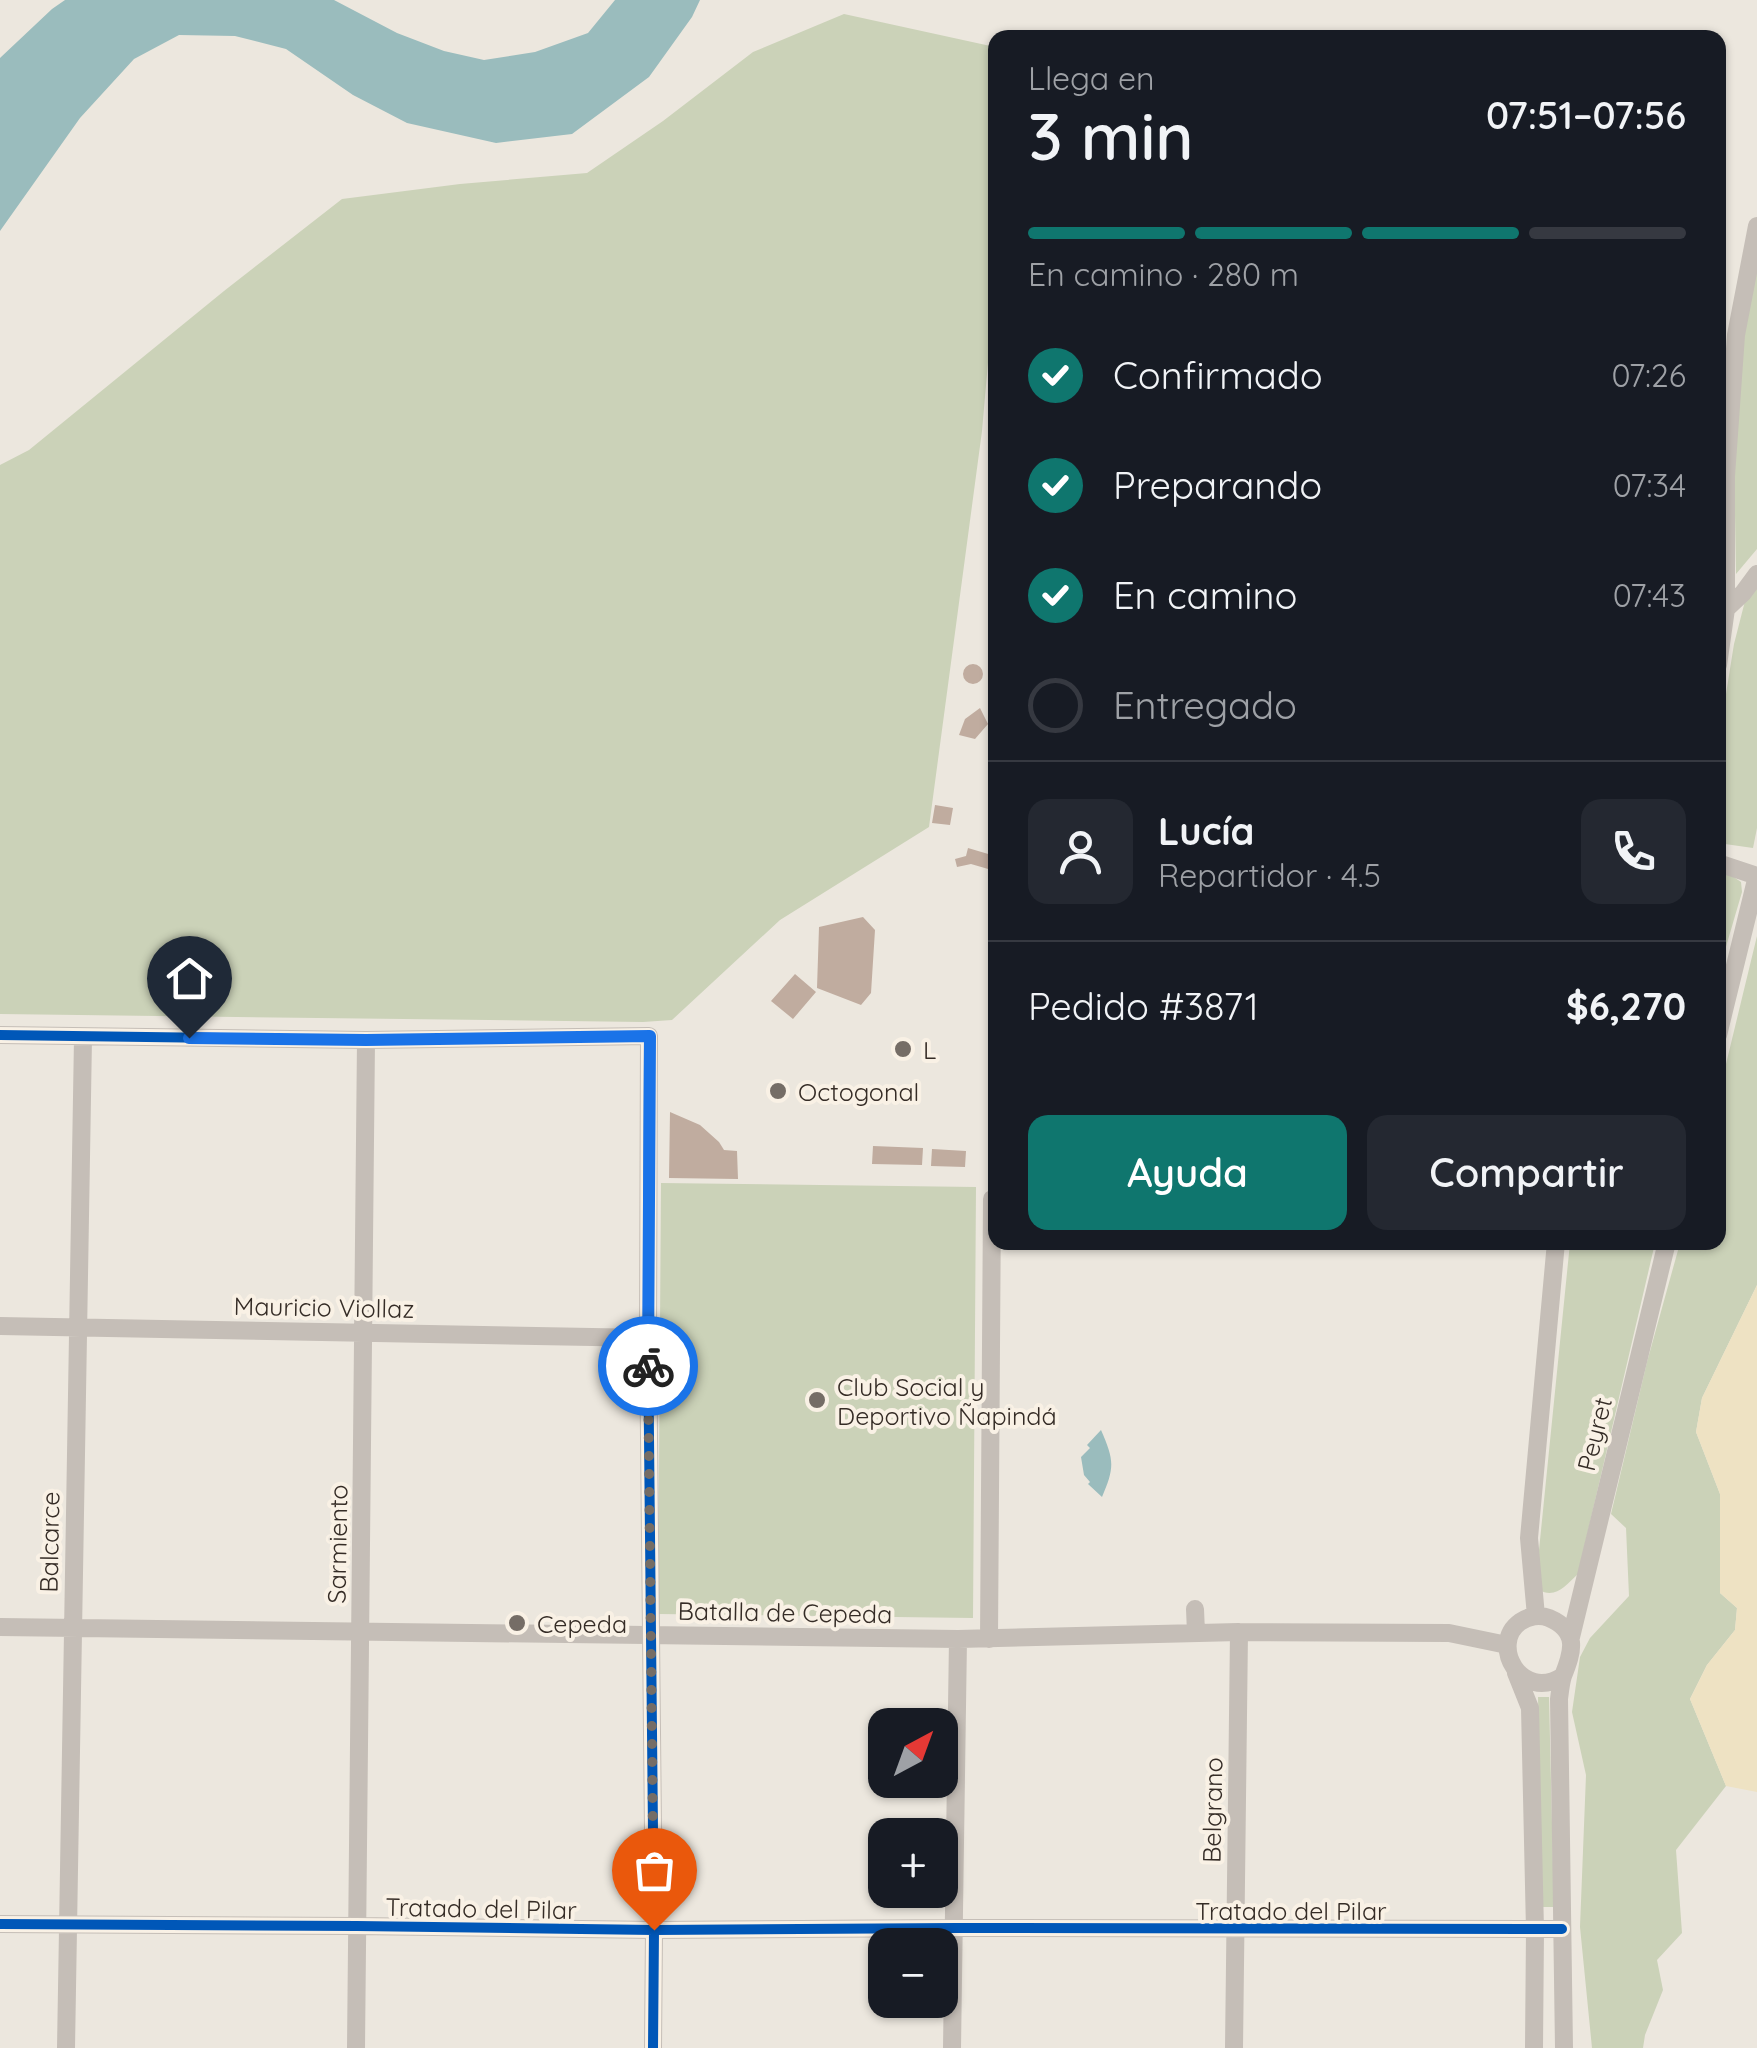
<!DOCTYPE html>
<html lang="es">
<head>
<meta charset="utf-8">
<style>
  body { margin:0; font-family:Quicksand,sans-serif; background:#242831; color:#f1f3f6; height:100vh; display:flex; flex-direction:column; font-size:38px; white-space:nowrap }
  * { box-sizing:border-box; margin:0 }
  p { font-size:32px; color:#9ea1a6 }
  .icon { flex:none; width:55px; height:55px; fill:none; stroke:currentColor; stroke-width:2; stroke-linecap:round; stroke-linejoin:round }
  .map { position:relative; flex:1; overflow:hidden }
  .drawer { position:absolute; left:988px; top:30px; width:738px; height:1220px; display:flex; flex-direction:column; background:#171b24; border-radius:20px; box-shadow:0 2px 8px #0004 }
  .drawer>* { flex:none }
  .needle { width:65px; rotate:41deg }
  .tools { position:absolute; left:868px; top:1708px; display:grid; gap:20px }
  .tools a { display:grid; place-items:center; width:90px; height:90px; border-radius:20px; background:#171b24; box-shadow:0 2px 8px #0004; font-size:50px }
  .pin { position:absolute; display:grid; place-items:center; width:85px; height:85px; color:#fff; margin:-102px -42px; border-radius:50% 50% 50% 0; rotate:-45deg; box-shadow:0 0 10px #0007 }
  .pin .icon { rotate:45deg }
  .courier { position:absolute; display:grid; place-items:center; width:100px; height:100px; margin:-50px; border:8px solid #1a73e8; border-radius:50%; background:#fff; color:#222; box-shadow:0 2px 12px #0007 }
  .head em { font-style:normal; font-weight:600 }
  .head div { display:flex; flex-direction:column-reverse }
  .head { display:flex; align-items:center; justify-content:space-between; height:170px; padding:0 40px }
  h1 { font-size:65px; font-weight:600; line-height:75px }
  .bar { display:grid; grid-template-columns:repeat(4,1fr); gap:15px 10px; align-content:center; height:120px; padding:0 40px }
  .bar i { height:12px; border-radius:8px; background:#363941 }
  .bar .on { background:#0f766e }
  .bar p { grid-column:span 4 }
  .line { display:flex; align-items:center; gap:25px; padding:0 40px; border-top:2px solid #363941 }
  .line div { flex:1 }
  .round { display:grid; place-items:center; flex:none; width:105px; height:105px; border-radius:20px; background:#242831 }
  ol { padding:0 40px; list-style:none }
  li { display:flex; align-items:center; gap:30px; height:110px }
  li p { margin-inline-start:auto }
  li .icon { padding:10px; border-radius:50%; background:#0f766e; color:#fff; stroke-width:4 }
  li:last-child { color:#9ea1a6 }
  li i { width:55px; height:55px; border:5px solid #363941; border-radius:50% }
  .button { display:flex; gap:20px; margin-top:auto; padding:20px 40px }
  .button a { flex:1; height:115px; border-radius:20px; background:#0f766e; color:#fff; font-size:40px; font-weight:600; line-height:115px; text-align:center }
  .button a+a { background:#242831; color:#f1f3f6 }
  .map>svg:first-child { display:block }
  .green { fill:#cbd2b8 }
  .sand { fill:#eee2c3 }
  .water { fill:#9abcbd }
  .building { fill:#c0ac9f }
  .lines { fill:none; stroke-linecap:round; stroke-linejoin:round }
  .minor { stroke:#c5beb7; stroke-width:18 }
  .cycleway-casing { stroke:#f9f1e5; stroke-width:16 }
  .cycleway { stroke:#0057b8; stroke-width:10 }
  .done { stroke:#756d66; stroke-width:10; stroke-dasharray:0 18 }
  .route { stroke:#1a73e8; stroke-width:12 }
  .poi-dot { fill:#756d66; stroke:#f9f1e5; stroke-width:4 }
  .labels { text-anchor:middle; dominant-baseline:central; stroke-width:8; stroke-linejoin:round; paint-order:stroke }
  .poi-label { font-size:25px; fill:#352c26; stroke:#f9f1e5; text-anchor:start }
  .street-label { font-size:25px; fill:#352c26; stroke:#f9f1e5 }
</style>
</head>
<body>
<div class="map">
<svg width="1757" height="2048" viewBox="0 0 1757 2048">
  <rect width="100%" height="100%" fill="#ece7de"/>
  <path class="green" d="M844,14L995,47V283L982,431L929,827L780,920L672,1020L643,1022L0,1014V465L29,450L224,291L342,199L460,184L587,173L663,121L753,52Z
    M1757,265V549L1736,574L1734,456L1742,338Z
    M1757,584V828L1753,848L1718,843V744L1734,644L1745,601Z
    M1718,869L1725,871L1741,882L1742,892L1718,974Z
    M1757,936V1285L1702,1398L1696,1432L1720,1494V1593L1737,1608L1735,1630L1707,1665L1690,1699L1726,1786L1676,1850L1682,1933L1657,1960L1663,1990L1645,2035L1643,2048H1592L1580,1927L1586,1775L1572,1712L1580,1657L1590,1638L1629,1596L1626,1528L1611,1514L1647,1362L1680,1243L1718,1242V1097Z
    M661,1183L976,1187L973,1618L658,1614Z
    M1570,1243H1655L1578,1574C1566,1585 1556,1599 1539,1590L1538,1560Z
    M1538,1697H1549L1554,1907H1542Z"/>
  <path class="sand" d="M1757,1285V1792L1726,1786L1690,1699L1707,1665L1735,1630L1737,1608L1720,1593V1494L1696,1432L1702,1398Z"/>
  <path class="water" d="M65,0H334L397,33L444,51L484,60L535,52L588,33L615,0H700L692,17L649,77L572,134L496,143L407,123L353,95L286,49L235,36L179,35L134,59L80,118L0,231V58L52,9Z
    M1101,1430C1114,1460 1115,1467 1102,1497L1088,1484L1090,1482L1084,1475L1081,1457L1090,1448L1087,1445Z"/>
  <path class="building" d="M963 674a10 10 0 1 1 20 0a10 10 0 1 1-20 0Z
    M980,708L988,724L975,739L959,735L965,719Z
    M935,805L953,808L950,825L932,823Z
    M968,848L995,856V871L971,864L957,867L955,859L966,856Z
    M863,917L875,930L871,993L861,1005L817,988L819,927Z
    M795,974L816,992L793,1019L771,1001Z
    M670,1112L700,1125L719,1142L724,1150L737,1151L738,1179L669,1178Z
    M873,1146L923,1148L922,1165L872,1164Z
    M932,1149L966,1151L965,1167L931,1166Z"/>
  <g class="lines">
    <path class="minor" d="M1726,609L1743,593L1757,574
      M1718,665L1726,609V476L1736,335L1757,226
      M1718,863L1757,876
      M0,1035L366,1040L649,1036L648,1338L654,1930L653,2048
      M1718,1035L1757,876
      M0,1326L648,1338
      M1195,1609L1196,1633
      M1536,1616L1529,1538L1556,1242
      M0,1627L958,1639L1239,1632L1449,1633L1507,1645
      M1571,1637L1667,1242
      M989,1639L992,1199
      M1516,1673L1530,1708L1535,1930L1534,2048
      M1563,1676C1521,1703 1489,1644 1520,1622C1528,1616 1540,1614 1549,1618C1579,1631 1573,1651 1563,1676C1561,1682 1560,1691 1559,1699L1564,2048
      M0,1924L357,1926L654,1930L954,1928L1562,1929
      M66,2048L83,1038
      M356,2048L366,1040
      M952,2048L958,1639
      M1234,2048L1239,1632"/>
    <defs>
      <path id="cycleway" d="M0,1035L366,1040L649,1036L648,1338L654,1930L653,2048
        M0,1924L357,1926L654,1930L954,1928L1562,1929"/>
    </defs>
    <use href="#cycleway" class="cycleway-casing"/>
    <use href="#cycleway" class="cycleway"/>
  </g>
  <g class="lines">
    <path class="done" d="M648,1366L654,1930"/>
    <path class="route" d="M189,1038L366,1040L650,1036L648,1366"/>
  </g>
  <g class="poi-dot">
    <circle cx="903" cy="1049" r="10"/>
    <circle cx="778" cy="1091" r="10"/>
    <circle cx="817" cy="1400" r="10"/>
    <circle cx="517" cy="1623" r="10"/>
  </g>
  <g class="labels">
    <g class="poi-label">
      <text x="923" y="1049">L</text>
      <text x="798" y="1091">Octogonal</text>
      <text x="837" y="1386">Club Social y<tspan x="837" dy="29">Deportivo Ñapindá</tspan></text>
      <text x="537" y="1623">Cepeda</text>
    </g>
    <g class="street-label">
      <text transform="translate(324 1307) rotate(1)">Mauricio Viollaz</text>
      <text transform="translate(1594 1434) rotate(-76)">Peyret</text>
      <text transform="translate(49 1542) rotate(-89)">Balcarce</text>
      <text transform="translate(337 1544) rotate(-89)">Sarmiento</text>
      <text transform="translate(785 1612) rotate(1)">Batalla de Cepeda</text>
      <text transform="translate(1212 1810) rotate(-89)">Belgrano</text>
      <text transform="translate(481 1908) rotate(1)">Tratado del Pilar</text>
      <text x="1291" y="1910">Tratado del Pilar</text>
    </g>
  </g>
</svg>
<div class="tools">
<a><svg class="needle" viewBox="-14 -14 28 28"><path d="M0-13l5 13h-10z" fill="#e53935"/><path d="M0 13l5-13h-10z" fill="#9ea1a6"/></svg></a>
<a>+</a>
<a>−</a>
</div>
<div class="pin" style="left:654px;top:1930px;background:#ea580c"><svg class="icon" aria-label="bag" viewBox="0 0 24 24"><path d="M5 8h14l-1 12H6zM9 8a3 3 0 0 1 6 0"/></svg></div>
<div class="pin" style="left:189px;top:1038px;background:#1f2937"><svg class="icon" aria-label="home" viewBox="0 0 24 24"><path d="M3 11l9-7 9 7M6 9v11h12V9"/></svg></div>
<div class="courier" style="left:648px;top:1366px"><svg class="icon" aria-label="bike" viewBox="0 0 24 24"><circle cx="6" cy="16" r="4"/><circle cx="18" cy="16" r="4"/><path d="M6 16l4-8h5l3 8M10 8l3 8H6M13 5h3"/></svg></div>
<section class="drawer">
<div class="head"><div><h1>3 min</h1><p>Llega en</p></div><em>07:51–07:56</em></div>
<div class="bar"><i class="on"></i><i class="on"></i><i class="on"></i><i></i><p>En camino · 280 m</p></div>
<ol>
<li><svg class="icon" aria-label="check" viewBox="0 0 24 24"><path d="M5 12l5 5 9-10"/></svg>Confirmado<p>07:26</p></li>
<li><svg class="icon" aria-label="check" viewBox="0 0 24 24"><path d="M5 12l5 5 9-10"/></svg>Preparando<p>07:34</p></li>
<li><svg class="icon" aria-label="check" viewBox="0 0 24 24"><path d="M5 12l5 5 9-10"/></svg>En camino<p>07:43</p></li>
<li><i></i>Entregado</li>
</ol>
<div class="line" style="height:180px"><a class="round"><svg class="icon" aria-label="person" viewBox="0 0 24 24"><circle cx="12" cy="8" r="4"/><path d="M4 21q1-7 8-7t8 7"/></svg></a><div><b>Lucía</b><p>Repartidor · 4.5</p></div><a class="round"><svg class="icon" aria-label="phone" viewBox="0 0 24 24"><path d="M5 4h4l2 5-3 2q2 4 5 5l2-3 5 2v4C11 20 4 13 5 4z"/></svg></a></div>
<div class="line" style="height:130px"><div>Pedido #3871</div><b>$6,270</b></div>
<div class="button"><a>Ayuda</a><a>Compartir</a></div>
</section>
</div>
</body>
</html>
